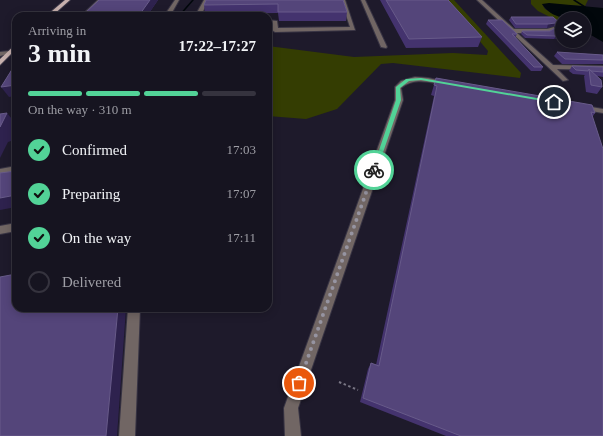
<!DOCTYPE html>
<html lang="en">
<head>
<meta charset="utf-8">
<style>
  body { margin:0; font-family:Georgia,serif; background:#23212d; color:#f1f3f6; height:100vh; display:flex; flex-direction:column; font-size:15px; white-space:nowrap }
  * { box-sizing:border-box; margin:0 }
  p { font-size:13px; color:#9e9ea5 }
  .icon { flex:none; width:22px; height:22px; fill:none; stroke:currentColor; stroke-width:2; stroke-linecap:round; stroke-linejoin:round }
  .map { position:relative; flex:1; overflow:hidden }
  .sheet { position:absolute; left:12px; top:12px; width:260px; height:300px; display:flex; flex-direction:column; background:#161420; border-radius:12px; box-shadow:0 2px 10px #0003,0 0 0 1px #35333e }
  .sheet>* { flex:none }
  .buttons { position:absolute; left:555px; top:12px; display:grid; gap:8px }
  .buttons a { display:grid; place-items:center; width:36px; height:36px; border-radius:50%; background:#161420; box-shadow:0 2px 10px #0003,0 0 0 1px #35333e; font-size:20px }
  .pin { position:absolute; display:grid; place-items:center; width:34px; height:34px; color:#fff; margin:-17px; border:2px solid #fff; border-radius:50%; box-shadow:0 1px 4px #0007 }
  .courier { position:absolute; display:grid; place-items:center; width:40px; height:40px; margin:-20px; border:3px solid #52d397; border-radius:50%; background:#fff; color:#222; box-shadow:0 1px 5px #0007 }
  .summary em { font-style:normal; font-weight:700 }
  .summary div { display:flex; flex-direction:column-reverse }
  .summary { display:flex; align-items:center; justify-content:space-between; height:68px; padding:0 16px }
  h1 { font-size:26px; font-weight:700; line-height:30px }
  .bar { display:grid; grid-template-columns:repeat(4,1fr); gap:6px 4px; align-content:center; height:48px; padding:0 16px }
  .bar i { height:5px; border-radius:3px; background:#35333e }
  .bar .active { background:#52d397 }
  .bar p { grid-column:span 4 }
  ol { padding:0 16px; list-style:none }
  li { display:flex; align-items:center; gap:12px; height:44px }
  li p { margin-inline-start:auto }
  li .icon { padding:4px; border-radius:50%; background:#52d397; color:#111; stroke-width:4 }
  li:last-child { color:#9e9ea5 }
  li i { width:22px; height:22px; border:2px solid #35333e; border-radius:50% }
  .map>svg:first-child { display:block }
  .green { fill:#343d02 }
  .water { fill:#01070b }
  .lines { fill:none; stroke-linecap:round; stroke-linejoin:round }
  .stream { stroke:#01070b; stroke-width:1.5 }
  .minor-casing { stroke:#383444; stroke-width:2 }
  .major-casing { stroke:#383444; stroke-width:2 }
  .path { stroke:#797684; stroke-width:2; stroke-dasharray:2.5 2.5; stroke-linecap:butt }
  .minor { fill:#716664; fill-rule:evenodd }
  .major { fill:#c7b0ad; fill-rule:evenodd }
  .wall { fill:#44336e }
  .shaded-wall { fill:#2e224e }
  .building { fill:#54457a; stroke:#685b8a }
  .route { fill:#52d397 }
  .done { stroke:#9694a1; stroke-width:4; stroke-dasharray:0 7.2 }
</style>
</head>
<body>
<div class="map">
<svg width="603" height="436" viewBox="0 0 603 436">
  <rect width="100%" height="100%" fill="#1e1a2b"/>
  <path class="green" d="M445,0H454L521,73L520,78L393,63L381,64L337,109L306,119L268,116V46L354,57L453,53L487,55L488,51Z
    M531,0H588L585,6L542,4L545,9L563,19L562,23L538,11L531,4Z"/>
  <path class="water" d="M549,3L603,8V42L584,31V19C568,19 552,19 542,4Z"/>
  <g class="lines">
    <path class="stream" d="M574,0L585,7
      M179,16L193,0"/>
    <defs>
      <path id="minor" d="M98,0H103L87,16H81Z
        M175,0H179L170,16H164Z
        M204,0H208L201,16H195Z
        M341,0H345L355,30L275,32L272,30V24H268V20L277,21L278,28L350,27Z
        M361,0H365L387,47L386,48L381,47Z
        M477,0H482L514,29H547L554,27V29L548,33H517L553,65L603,66V70L557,69L568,80L563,81Z
        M0,52L9,51L12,53L0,56Z
        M415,77L428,78L451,83L448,85C432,83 415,76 401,88L403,100L298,408L301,436H285L284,408L395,100V87L401,81Z
        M579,105L603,109V113L579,109Z
        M16,120V124L0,126V122Z
        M16,166V172L0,175V169Z
        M16,223V231L0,234V226Z
        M128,308H140L135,436H119Z"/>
      <path id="major" d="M65,0H70L52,16H46Z
        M16,44V49L0,65V59Z"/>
    </defs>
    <use href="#minor" class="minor-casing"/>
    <use href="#major" class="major-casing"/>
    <path class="path" d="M339,382L358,390"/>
    <use href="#minor" class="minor"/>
    <use href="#major" class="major"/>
  </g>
  <path class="wall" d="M99,0H158L147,16H85L84,14Z
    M343,0L347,12L346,21H279L278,13L205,14L204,5Z
    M380,0H448L482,37L478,47L406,48Z
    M511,17H553L562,25V38L554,39L525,38L521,34L522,31H550L555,28L556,27L554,26L547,28H515L509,20Z
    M488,20L517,34L515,38L543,67L541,71H531L486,24Z
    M557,52L603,55V64H562L554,56Z
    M572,66L603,67V77L597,76L602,87L597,94L586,92L584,76L585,75L573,74L569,71Z
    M436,78L595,113L593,116L603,436H446L360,402L368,369L371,363L376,365L434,96L431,95Z"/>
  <path class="shaded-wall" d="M150,0H158L147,16H140V14Z
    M555,23L554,26L547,28L548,24Z
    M562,35V38L554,39L556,36Z
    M16,85V96L9,97L1,87Z
    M7,113L16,124V131L11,141L8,142L0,158V127Z
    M16,195V207L0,210V198Z
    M118,308H126L117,436H106Z"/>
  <path class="building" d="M99,0H150L140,14H84Z
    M206,0H343L347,12H278V4L204,5Z
    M386,0H448L482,37L409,39Z
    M511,17H553L562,25V35L556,36L527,35L522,31H550L557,27V24L555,23L548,24H516Z
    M488,20H502L517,34H512L543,67H534Z
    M557,52L603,55V60L565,59Z
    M16,63V85L1,87Z
    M572,66L603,67V72L591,71L589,69L588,71L576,70Z
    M589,69L601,80L602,87L591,85Z
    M436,78L592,105L595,113L591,112L603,149V436H461L363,398L371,363L379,366L437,86L434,85Z
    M7,113L0,127V114Z
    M16,171V195L0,198V173Z
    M16,274V308H118L106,436H0V277Z"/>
  <path class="route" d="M421,78L554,101L556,102L554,103L421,80L409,81L400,88L401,100L377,170L372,171L396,100V87L406,79Z"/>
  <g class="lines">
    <path class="done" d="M299,383L374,170"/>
  </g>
</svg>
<div class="buttons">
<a><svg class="icon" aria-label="layers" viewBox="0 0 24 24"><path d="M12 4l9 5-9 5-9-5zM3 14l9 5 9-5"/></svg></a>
</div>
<div class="pin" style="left:299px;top:383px;background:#ea580c"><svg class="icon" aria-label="bag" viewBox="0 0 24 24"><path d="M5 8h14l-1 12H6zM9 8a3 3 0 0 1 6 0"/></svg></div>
<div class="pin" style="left:554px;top:102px;background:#1f2937"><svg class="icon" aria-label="home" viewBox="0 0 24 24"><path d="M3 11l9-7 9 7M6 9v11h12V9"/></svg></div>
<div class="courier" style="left:374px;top:170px"><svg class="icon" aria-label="bike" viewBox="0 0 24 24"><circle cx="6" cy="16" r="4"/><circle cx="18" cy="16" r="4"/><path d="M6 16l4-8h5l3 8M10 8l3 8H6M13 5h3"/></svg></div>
<section class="sheet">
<div class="summary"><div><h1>3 min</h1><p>Arriving in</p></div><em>17:22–17:27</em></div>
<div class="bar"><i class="active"></i><i class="active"></i><i class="active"></i><i></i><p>On the way · 310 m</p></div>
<ol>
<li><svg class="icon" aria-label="check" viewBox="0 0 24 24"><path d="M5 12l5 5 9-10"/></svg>Confirmed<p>17:03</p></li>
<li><svg class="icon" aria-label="check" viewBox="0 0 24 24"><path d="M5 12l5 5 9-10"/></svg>Preparing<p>17:07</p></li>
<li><svg class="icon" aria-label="check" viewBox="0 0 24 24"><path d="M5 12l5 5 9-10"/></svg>On the way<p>17:11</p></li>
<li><i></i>Delivered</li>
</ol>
</section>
</div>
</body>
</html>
